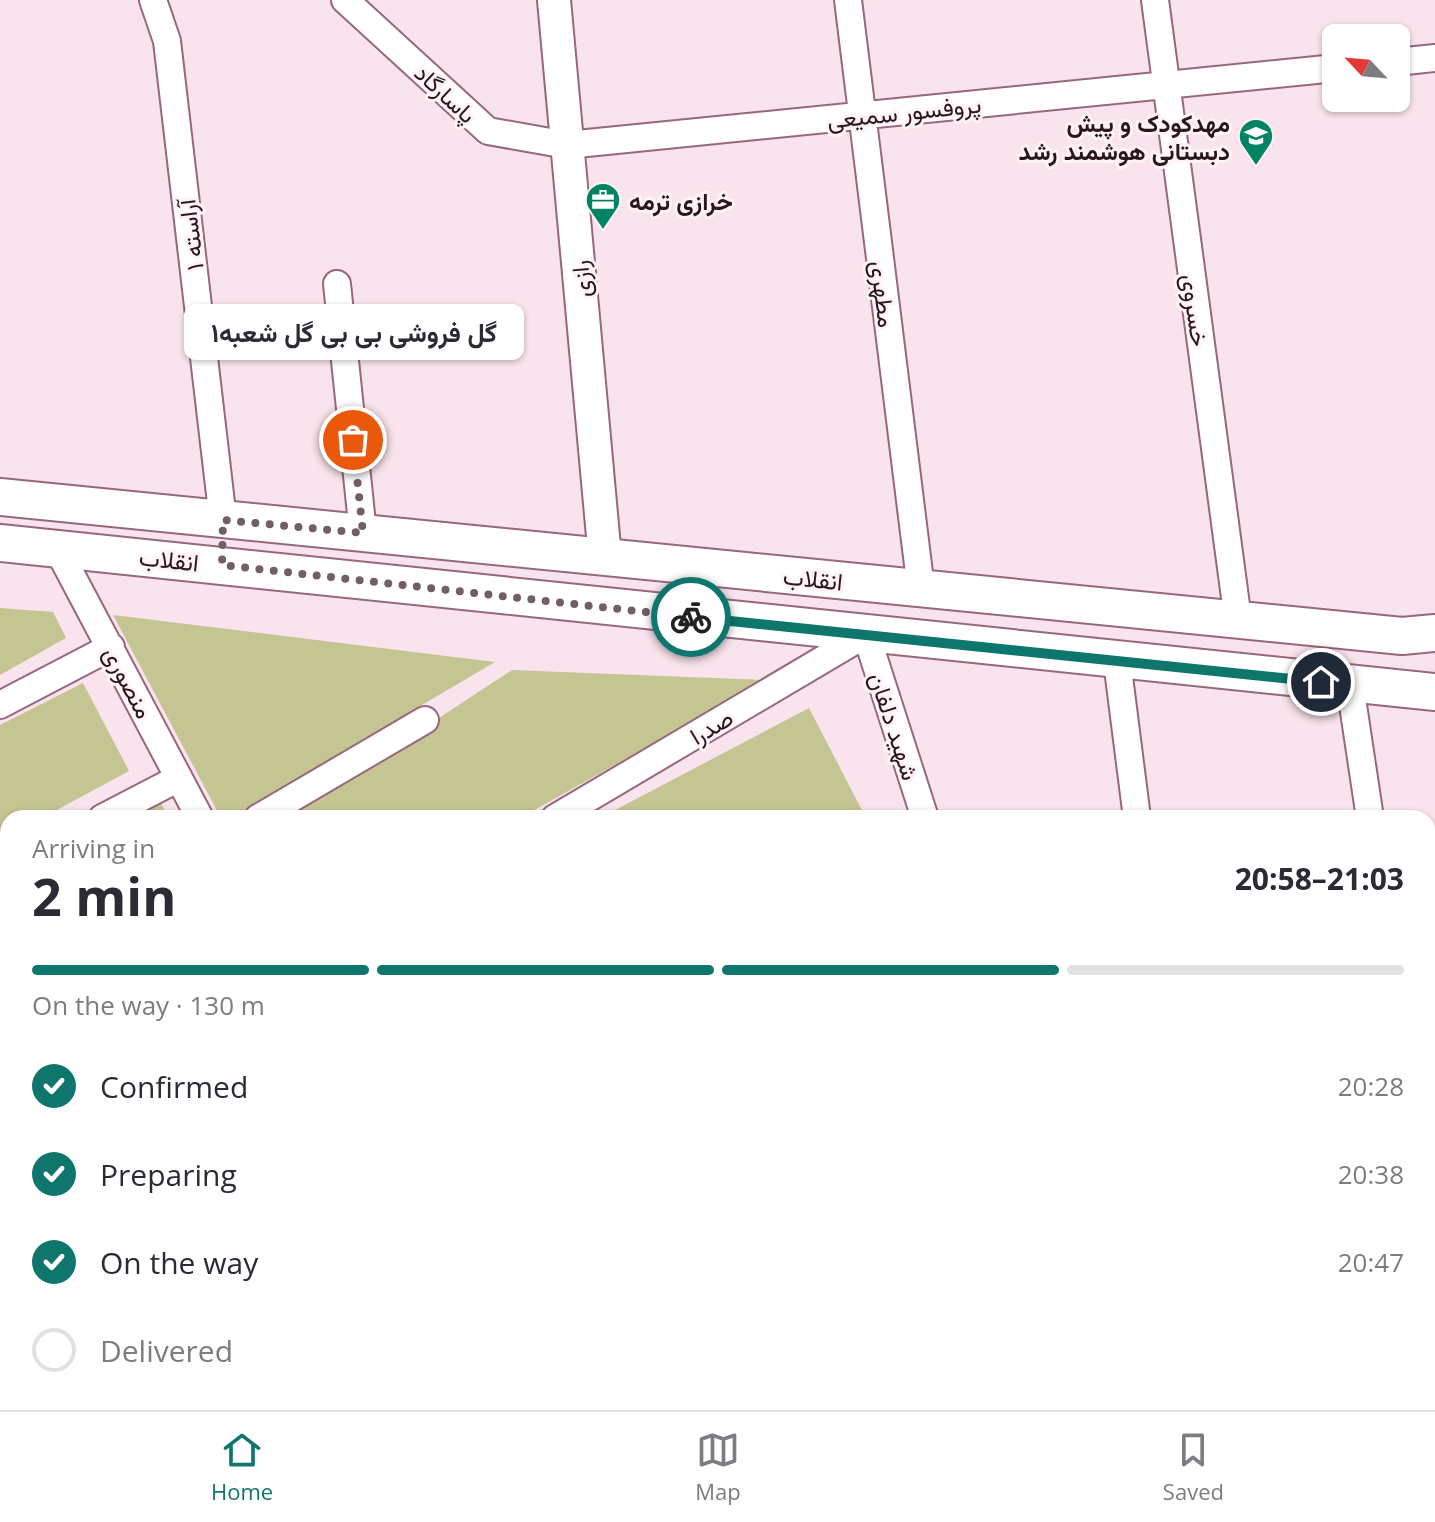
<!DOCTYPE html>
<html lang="en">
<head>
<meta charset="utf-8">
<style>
  body { margin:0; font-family:"Open Sans",Vazirmatn,sans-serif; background:#f2f2f3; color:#2b2b33; height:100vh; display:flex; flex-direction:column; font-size:30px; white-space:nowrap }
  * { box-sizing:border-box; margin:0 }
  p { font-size:26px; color:#7c7c81 }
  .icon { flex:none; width:44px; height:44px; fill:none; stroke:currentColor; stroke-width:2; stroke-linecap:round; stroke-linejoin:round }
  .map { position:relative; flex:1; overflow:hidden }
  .side { position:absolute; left:0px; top:810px; width:1436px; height:600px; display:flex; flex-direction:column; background:#fff; border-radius:24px 24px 0 0; box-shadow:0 2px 6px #0004 }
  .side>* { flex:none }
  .needle { width:52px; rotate:296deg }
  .fabs { position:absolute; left:1322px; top:24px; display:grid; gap:16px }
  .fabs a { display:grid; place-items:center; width:88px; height:88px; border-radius:12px; background:#fff; box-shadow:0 2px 6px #0004; font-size:40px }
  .pin { position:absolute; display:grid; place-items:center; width:68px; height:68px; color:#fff; margin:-34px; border:4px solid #fff; border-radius:50%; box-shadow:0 2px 8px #0007 }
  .courier { position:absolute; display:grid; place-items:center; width:80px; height:80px; margin:-40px; border:6px solid #0f766e; border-radius:50%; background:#fff; color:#222; box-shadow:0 2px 10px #0007 }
  .bubble { position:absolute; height:56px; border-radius:12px; background:#fff; box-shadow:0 2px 6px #0004; font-size:26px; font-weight:700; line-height:56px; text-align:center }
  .summary em { font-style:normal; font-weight:700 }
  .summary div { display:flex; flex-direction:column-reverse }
  .summary { display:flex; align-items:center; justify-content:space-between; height:136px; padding:0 32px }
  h1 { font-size:52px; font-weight:700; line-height:60px }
  .bar { display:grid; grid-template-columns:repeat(4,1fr); gap:12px 8px; align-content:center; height:96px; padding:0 32px }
  .bar i { height:10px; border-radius:6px; background:#e1e1e2 }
  .bar .selected { background:#0f766e }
  .bar p { grid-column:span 4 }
  ol { padding:0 32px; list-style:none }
  li { display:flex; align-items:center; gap:24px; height:88px }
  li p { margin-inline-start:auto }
  li .icon { padding:8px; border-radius:50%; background:#0f766e; color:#fff; stroke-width:4 }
  li:last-child { color:#7c7c81 }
  li i { width:44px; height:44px; border:4px solid #e1e1e2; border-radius:50% }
  .tab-bar { display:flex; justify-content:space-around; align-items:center; height:112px; border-top:2px solid #e1e1e2; background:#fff; font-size:22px; color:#7c7c81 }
  .tab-bar a { display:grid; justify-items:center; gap:4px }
  .tab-bar .selected { color:#0f766e }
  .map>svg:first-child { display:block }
  .building { fill:#c4c592 }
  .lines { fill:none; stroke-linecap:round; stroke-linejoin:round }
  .minor-casing { stroke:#97677e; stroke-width:30 }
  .tertiary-casing { stroke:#97677e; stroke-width:36 }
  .secondary-casing { stroke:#97677e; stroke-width:40 }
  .minor { stroke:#fff; stroke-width:26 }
  .tertiary { stroke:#fff; stroke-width:32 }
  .secondary { stroke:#fff; stroke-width:36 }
  .done { stroke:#725e67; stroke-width:8; stroke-dasharray:0 14.4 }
  .route { stroke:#0f766e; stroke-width:10 }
  .labels { text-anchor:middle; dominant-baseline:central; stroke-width:6; stroke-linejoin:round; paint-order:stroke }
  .street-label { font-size:24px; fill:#29161f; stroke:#fff3f8 }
  .poi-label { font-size:24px; font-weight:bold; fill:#29161f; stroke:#fff3f8; text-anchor:end }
</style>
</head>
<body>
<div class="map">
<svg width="1435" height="1410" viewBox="0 0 1435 1410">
  <rect width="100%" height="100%" fill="#f9e3ec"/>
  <path class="building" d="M0,608L53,612L66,638L0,675Z
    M113,615L495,662L230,818H221Z
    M512,670L767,680L520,818H287Z
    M83,683L129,771L42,818H8V837L0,841V725Z
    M809,708L866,818H600Z
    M160,801L169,818H128Z
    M8,881V1097L0,1102V885Z
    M8,1150V1366L0,1370V1155Z
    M27,1402H440L426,1410H12Z
    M522,1402H916L901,1410H526Z
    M1011,1402H1097L1103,1410H996Z"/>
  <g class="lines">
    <defs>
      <path id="minor" d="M153,0L167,41L223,520
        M345,0L488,131L567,145L1336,68
        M848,0L921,589
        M1155,0L1238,620
        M1396,62L1435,58
        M337,284L363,533
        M56,546L200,818
        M1117,661L1137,818
        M1350,685L1370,818
        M0,705L111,647
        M102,818L179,778
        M258,818L425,720
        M555,818L866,634L925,818
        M0,872L8,867
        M0,1139L8,1134
        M1428,1227L1435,1276
        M0,1398L8,1394
        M1119,1402L1126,1410
        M1211,1402L1213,1410
        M491,1410L506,1402
        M969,1410L984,1402"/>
      <path id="tertiary" d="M554,0L605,558"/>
      <path id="secondary" d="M0,497L1402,636L1435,633
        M0,543L1435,692"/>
    </defs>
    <use href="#minor" class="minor-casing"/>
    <use href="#tertiary" class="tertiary-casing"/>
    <use href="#secondary" class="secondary-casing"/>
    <use href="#minor" class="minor"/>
    <use href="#tertiary" class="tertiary"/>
    <use href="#secondary" class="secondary"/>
  </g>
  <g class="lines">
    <path class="done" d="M353,440L363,533L223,520L222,565L691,617"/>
    <path class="route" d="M691,617L1321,682"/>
  </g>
  <defs>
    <symbol id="school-pin" viewBox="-11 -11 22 30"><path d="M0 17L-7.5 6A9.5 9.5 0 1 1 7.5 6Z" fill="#018364" stroke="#fff3f8"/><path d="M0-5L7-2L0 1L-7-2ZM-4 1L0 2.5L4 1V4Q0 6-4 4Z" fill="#fff"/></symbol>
    <symbol id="office-pin" viewBox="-11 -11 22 30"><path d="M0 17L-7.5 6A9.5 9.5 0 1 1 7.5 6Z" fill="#018364" stroke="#fff3f8"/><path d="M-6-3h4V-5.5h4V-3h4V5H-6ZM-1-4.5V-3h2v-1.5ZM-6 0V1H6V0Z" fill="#fff"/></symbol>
  </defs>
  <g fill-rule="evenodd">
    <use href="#school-pin" x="1236" y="116" width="40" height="54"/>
    <use href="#office-pin" x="583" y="180" width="40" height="54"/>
  </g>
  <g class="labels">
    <g class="street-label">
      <text transform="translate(446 93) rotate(43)">پاسارگاد</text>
      <text transform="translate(904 111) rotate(-6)">پروفسور سمیعی</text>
      <text transform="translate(190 235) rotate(-97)">آراسته ۱</text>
      <text transform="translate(580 279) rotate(-95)">رازی</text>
      <text transform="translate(884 294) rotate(83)">مطهری</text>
      <text transform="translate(1196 310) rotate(82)">خسروی</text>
      <text transform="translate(169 559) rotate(6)">انقلاب</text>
      <text transform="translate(813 578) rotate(6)">انقلاب</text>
      <text transform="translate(129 682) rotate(62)">منصوری</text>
      <text transform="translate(711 726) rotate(-31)">صدرا</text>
      <text transform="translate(895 726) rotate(72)">شهید دلفان</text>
    </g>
    <g class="poi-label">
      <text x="1230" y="122">مهدکودک و پیش<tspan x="1230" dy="28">دبستانی هوشمند رشد</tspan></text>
      <text x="629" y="200" text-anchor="start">خرازی ترمه</text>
    </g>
  </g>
</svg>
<div class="fabs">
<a><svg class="needle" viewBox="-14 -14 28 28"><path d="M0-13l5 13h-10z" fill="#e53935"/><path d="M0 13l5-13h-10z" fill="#7c7c81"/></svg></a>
</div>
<div class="pin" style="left:353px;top:440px;background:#ea580c"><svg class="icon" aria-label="bag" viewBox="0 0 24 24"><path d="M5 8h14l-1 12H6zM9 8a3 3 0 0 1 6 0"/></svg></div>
<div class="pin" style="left:1321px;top:682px;background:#1f2937"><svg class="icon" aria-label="home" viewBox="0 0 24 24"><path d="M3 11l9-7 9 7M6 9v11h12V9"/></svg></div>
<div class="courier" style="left:691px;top:617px"><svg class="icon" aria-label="bike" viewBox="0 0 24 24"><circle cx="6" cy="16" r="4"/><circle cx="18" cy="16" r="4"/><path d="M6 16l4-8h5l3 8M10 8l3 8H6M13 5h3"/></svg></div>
<div class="bubble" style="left:184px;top:304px;width:340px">گل فروشی بی بی گل شعبه۱</div>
<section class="side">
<div class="summary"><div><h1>2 min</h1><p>Arriving in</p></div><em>20:58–21:03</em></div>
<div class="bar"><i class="selected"></i><i class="selected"></i><i class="selected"></i><i></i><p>On the way · 130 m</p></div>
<ol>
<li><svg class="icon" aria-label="check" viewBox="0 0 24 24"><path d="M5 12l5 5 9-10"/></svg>Confirmed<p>20:28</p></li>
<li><svg class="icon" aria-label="check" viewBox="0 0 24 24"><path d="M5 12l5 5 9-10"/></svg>Preparing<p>20:38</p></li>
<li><svg class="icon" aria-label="check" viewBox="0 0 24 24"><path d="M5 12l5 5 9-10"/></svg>On the way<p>20:47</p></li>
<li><i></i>Delivered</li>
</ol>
</section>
</div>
<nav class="tab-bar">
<a class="selected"><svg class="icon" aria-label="home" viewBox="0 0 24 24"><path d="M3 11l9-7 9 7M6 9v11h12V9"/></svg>Home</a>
<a><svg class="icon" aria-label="map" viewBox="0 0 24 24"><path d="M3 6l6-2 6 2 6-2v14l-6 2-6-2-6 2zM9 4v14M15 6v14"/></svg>Map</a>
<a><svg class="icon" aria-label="saved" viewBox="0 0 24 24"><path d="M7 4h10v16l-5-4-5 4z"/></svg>Saved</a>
</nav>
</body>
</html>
